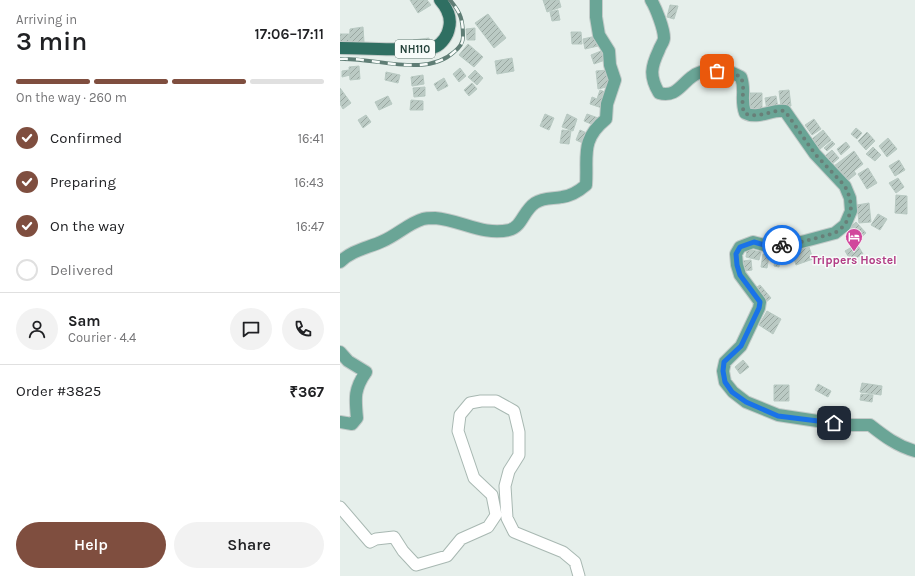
<!DOCTYPE html>
<html lang="en">
<head>
<meta charset="utf-8">
<style>
  body { margin:0; font-family:Karla,sans-serif; background:#f2f2f2; color:#202124; height:100vh; display:flex; flex-direction:column; font-size:15px; white-space:nowrap }
  * { box-sizing:border-box; margin:0 }
  p { font-size:13px; color:#757577 }
  .icon { flex:none; width:22px; height:22px; fill:none; stroke:currentColor; stroke-width:2; stroke-linecap:round; stroke-linejoin:round }
  .map { position:relative; flex:1; overflow:hidden }
  .sheet { display:flex; flex-direction:column; background:#fff; width:340px }
  .sheet>* { flex:none }
  .pin { position:absolute; display:grid; place-items:center; width:34px; height:34px; color:#fff; margin:-17px; border-radius:8px; box-shadow:0 2px 6px #0006 }
  .courier { position:absolute; display:grid; place-items:center; width:40px; height:40px; margin:-20px; border:3px solid #1a73e8; border-radius:50%; background:#fff; color:#222; box-shadow:0 1px 5px #0007 }
  .headline em { font-style:normal; font-weight:600 }
  .headline div { display:flex; flex-direction:column-reverse }
  .headline { display:flex; align-items:center; justify-content:space-between; height:68px; padding:0 16px }
  h1 { font-size:26px; font-weight:600; line-height:30px }
  .bar { display:grid; grid-template-columns:repeat(4,1fr); gap:6px 4px; align-content:center; height:48px; padding:0 16px }
  .bar i { height:5px; border-radius:3px; background:#e0e0e0 }
  .bar .selected { background:#7f4e3f }
  .bar p { grid-column:span 4 }
  .line { display:flex; align-items:center; gap:10px; padding:0 16px; border-top:1px solid #e0e0e0 }
  .line div { flex:1 }
  .round { display:grid; place-items:center; flex:none; width:42px; height:42px; border-radius:21px; background:#f2f2f2 }
  ol { padding:0 16px; list-style:none }
  li { display:flex; align-items:center; gap:12px; height:44px }
  li p { margin-inline-start:auto }
  li .icon { padding:4px; border-radius:50%; background:#7f4e3f; color:#fff; stroke-width:4 }
  li:last-child { color:#757577 }
  li i { width:22px; height:22px; border:2px solid #e0e0e0; border-radius:50% }
  .button { display:flex; gap:8px; margin-top:auto; padding:8px 16px }
  .button a { flex:1; height:46px; border-radius:24px; background:#7f4e3f; color:#fff; font-size:16px; font-weight:600; line-height:46px; text-align:center }
  .button a+a { background:#f2f2f2; color:#202124 }
  main { display:flex; flex:1; min-height:0 }
  .map>svg:first-child { display:block }
  .building { fill:url(#building-hatch); stroke:#b8c9c2 }
  .lines { fill:none; stroke-linecap:round; stroke-linejoin:round }
  .minor-casing { stroke:#a8b8b2; stroke-width:13 }
  .major-casing { stroke:#c2cac8; stroke-width:14 }
  .highway-casing { stroke:#c2cac8; stroke-width:14 }
  .minor { stroke:#fff; stroke-width:11 }
  .major { stroke:#6aa596; stroke-width:12 }
  .highway { stroke:#2f6f62; stroke-width:12 }
  .rail-casing { stroke:#5f7d75; stroke-width:4 }
  .rail { stroke:#f7fbf9; stroke-width:2.5; stroke-dasharray:8; stroke-linecap:butt }
  .done { stroke:#687f78; stroke-width:4; stroke-dasharray:0 7.2 }
  .route { stroke:#1a73e8; stroke-width:5 }
  .labels { text-anchor:middle; dominant-baseline:central; stroke-width:3; stroke-linejoin:round; paint-order:stroke }
  .shield { fill:#f7fbf9; stroke:#637a73; stroke-width:1 }
  .shield-label { font-size:11px; font-weight:bold; fill:#24423a }
  .hotel-label { font-size:12px; font-weight:bold; fill:#b23c85; stroke:#f7fbf9 }
</style>
</head>
<body>
<main>
<section class="sheet">
<div class="headline"><div><h1>3 min</h1><p>Arriving in</p></div><em>17:06–17:11</em></div>
<div class="bar"><i class="selected"></i><i class="selected"></i><i class="selected"></i><i></i><p>On the way · 260 m</p></div>
<ol>
<li><svg class="icon" aria-label="check" viewBox="0 0 24 24"><path d="M5 12l5 5 9-10"/></svg>Confirmed<p>16:41</p></li>
<li><svg class="icon" aria-label="check" viewBox="0 0 24 24"><path d="M5 12l5 5 9-10"/></svg>Preparing<p>16:43</p></li>
<li><svg class="icon" aria-label="check" viewBox="0 0 24 24"><path d="M5 12l5 5 9-10"/></svg>On the way<p>16:47</p></li>
<li><i></i>Delivered</li>
</ol>
<div class="line" style="height:72px"><a class="round"><svg class="icon" aria-label="person" viewBox="0 0 24 24"><circle cx="12" cy="8" r="4"/><path d="M4 21q1-7 8-7t8 7"/></svg></a><div><b>Sam</b><p>Courier · 4.4</p></div><a class="round"><svg class="icon" aria-label="chat" viewBox="0 0 24 24"><path d="M4 5h16v11H9l-5 4z"/></svg></a><a class="round"><svg class="icon" aria-label="phone" viewBox="0 0 24 24"><path d="M5 4h4l2 5-3 2q2 4 5 5l2-3 5 2v4C11 20 4 13 5 4z"/></svg></a></div>
<div class="line" style="height:52px"><div>Order #3825</div><b>₹367</b></div>
<div class="button"><a>Help</a><a>Share</a></div>
</section>
<div class="map">
<svg width="575" height="576" viewBox="0 0 575 576">
  <defs>
    <pattern id="building-hatch" width="6" height="6" patternUnits="userSpaceOnUse"><rect width="6" height="6" fill="#bbcac4"/><path d="M-1 1l2-2M0 6l6-6M5 7l2-2" fill="none" stroke="#98a6a0"/></pattern>
  </defs>
  <rect width="100%" height="100%" fill="#e6efeb"/>
  <path class="building" d="M70,0H87L91,5L78,13Z
    M203,0H219L221,7L207,12Z
    M330,5L338,6L334,19L327,17Z
    M218,10L220,20L212,21L210,12Z
    M148,14L166,38L154,48L135,23Z
    M23,27L24,42H22V46H9L10,29Z
    M135,28V40H127L126,29Z
    M231,32H241L242,44H232Z
    M0,34H9L8,46L0,45Z
    M256,36L258,46L245,49L243,39Z
    M89,38L90,47L74,49L73,40Z
    M128,44L143,57L134,67L119,55Z
    M261,51L265,60L254,64L251,55Z
    M172,58L174,71L157,74L155,61Z
    M19,66L20,79L10,80L9,67Z
    M120,68L126,76L119,82L113,74Z
    M9,70L10,75L2,77V71Z
    M135,70L143,78L137,85L128,77Z
    M267,70L271,86L258,89L256,71Z
    M46,72L60,75L58,83L45,80Z
    M83,75L84,84L72,86L71,77Z
    M104,78L108,86L98,91L94,84Z
    M132,83L137,89L129,96L124,90Z
    M85,87V96L74,97L73,88Z
    M0,88L11,103L3,109L0,104Z
    M260,90L270,94L265,109L250,104L252,97L257,99Z
    M449,90L451,106L441,107L439,91Z
    M410,93H422V110H410Z
    M48,96L52,104L39,110L35,102Z
    M436,96L438,108L427,110L425,98Z
    M71,100L83,101V110H70Z
    M205,114L214,118L209,130L200,126Z
    M227,114L237,119L233,131L222,127Z
    M247,114L261,119L258,127L244,121Z
    M26,115L31,122L23,128L18,120Z
    M474,119L481,129L472,135L465,125Z
    M516,128L522,133L517,139L511,134Z
    M222,130L231,131L229,144L220,143Z
    M240,130L249,134L245,144L236,140Z
    M483,130L491,140L480,149L472,139Z
    M527,132L535,141L526,150L518,141Z
    M548,138L557,149L547,157L539,146Z
    M492,141L495,144L487,151L484,148Z
    M506,142L510,147L501,155L497,149Z
    M533,147L541,155L535,161L526,154Z
    M492,150L499,158L491,165L484,157Z
    M514,151L523,164L514,171L516,174L506,182L494,166Z
    M559,160L565,170L555,176L549,166Z
    M528,168L537,183L527,189L518,174Z
    M558,178L564,187L556,193L549,183Z
    M556,195L567,196V214L555,213Z
    M529,203L531,222L519,223L517,205Z
    M538,214L547,219L540,230L531,225Z
    M516,222L526,233L518,240L516,237L513,239L506,231Z
    M517,244L523,254L511,261L505,251Z
    M469,247L473,259L456,265L452,252Z
    M407,249L421,252L419,260L406,257Z
    M436,253H441L439,267L434,266Z
    M423,254L429,256L427,268L421,267Z
    M450,254L451,261L442,262L441,255Z
    M411,260L412,270L404,271L403,261Z
    M420,285L431,298L425,303L414,289Z
    M427,311L441,319L433,334L419,325Z
    M403,360L409,367L400,374L395,367Z
    M522,383L542,386L541,395L520,392Z
    M478,384L491,391L488,397L475,390Z
    M434,385H449V401H434Z
    M521,394L533,395L532,402L520,400Z"/>
  <g class="lines">
    <defs>
      <path id="minor" d="M0,507L30,542L36,539L54,537L63,551L76,565L107,556L121,539L148,527L156,515L152,495L134,478L118,431L120,415L130,403L141,401H156L174,411L179,432V455L169,471L165,486L167,518L174,532L223,552L235,562L239,576"/>
      <path id="major" d="M311,0C316,8 324,29 324,38C324,42 320,46 319,50C311,67 309,76 319,93C336,98 341,84 353,76C362,69 379,69 390,72C393,73 397,75 401,77C406,91 400,99 405,113C418,120 431,109 445,111L475,154L505,186L510,198L511,211L505,225L495,233L450,245L428,246L413,242L400,247L396,254L397,265L400,275L420,302L419,308L401,346L385,362L383,371L385,382L393,392L406,402L438,415L504,425H530C544,436 557,446 575,451
        M0,262C12,250 28,248 43,241C57,235 69,223 83,219C86,218 92,218 95,218C121,220 143,236 169,230C182,227 183,211 195,203C204,197 213,199 222,197C231,196 239,191 246,185C248,156 240,140 266,119L267,104L275,80L270,65L269,51L259,35L256,17V0
        M0,352L8,361L26,372C14,389 15,398 17,418L12,424L0,422"/>
      <path id="highway" d="M0,48C25,48 49,50 74,49C80,49 89,50 95,47C102,44 108,35 109,28C112,17 107,8 100,0"/>
    </defs>
    <use href="#minor" class="minor-casing"/>
    <use href="#major" class="major-casing"/>
    <use href="#highway" class="highway-casing"/>
    <use href="#minor" class="minor"/>
    <use href="#major" class="major"/>
    <use href="#highway" class="highway"/>
    <defs>
      <path id="rail" d="M0,59C35,57 86,78 114,52C119,48 123,44 123,37C123,20 121,13 110,0"/>
    </defs>
    <use href="#rail" class="rail-casing"/>
    <use href="#rail" class="rail"/>
  </g>
  <g class="lines">
    <path class="done" d="M377,71L390,72L401,77C406,91 400,99 404,113C418,120 431,109 445,111L475,154L505,186L510,198L511,211L505,225L495,233L450,245H442"/>
    <path class="route" d="M442,245L428,246L414,242L400,247L396,254L397,265L400,275L420,302L419,308L401,346L384,362L383,371L385,382L392,392L406,402L438,416L494,423"/>
  </g>
  <defs>
    <symbol id="hotel-pin" viewBox="-11 -11 22 30"><path d="M0 17L-7.5 6A9.5 9.5 0 1 1 7.5 6Z" fill="#d1479c" stroke="#f7fbf9"/><path d="M-6-4.5h1.5V1H6V5H4.5V3h-9V5H-6ZM-4 0a1.8 1.8 0 1 1 3.6 0ZM.5 0V-2.5h3Q6-2.5 6 0Z" fill="#fff"/></symbol>
  </defs>
  <g fill-rule="evenodd">
    <use href="#hotel-pin" x="504" y="227" width="20" height="27"/>
  </g>
  <g class="labels">
    <rect class="shield" x="55" y="40" width="40" height="18" rx="3"/>
    <g class="shield-label">
      <text x="75" y="49">NH110</text>
    </g>
    <g class="hotel-label">
      <text x="514" y="260">Trippers Hostel</text>
    </g>
  </g>
</svg>
<div class="pin" style="left:377px;top:71px;background:#ea580c"><svg class="icon" aria-label="bag" viewBox="0 0 24 24"><path d="M5 8h14l-1 12H6zM9 8a3 3 0 0 1 6 0"/></svg></div>
<div class="pin" style="left:494px;top:423px;background:#1f2937"><svg class="icon" aria-label="home" viewBox="0 0 24 24"><path d="M3 11l9-7 9 7M6 9v11h12V9"/></svg></div>
<div class="courier" style="left:442px;top:245px"><svg class="icon" aria-label="bike" viewBox="0 0 24 24"><circle cx="6" cy="16" r="4"/><circle cx="18" cy="16" r="4"/><path d="M6 16l4-8h5l3 8M10 8l3 8H6M13 5h3"/></svg></div>
</div>
</main>
</body>
</html>
